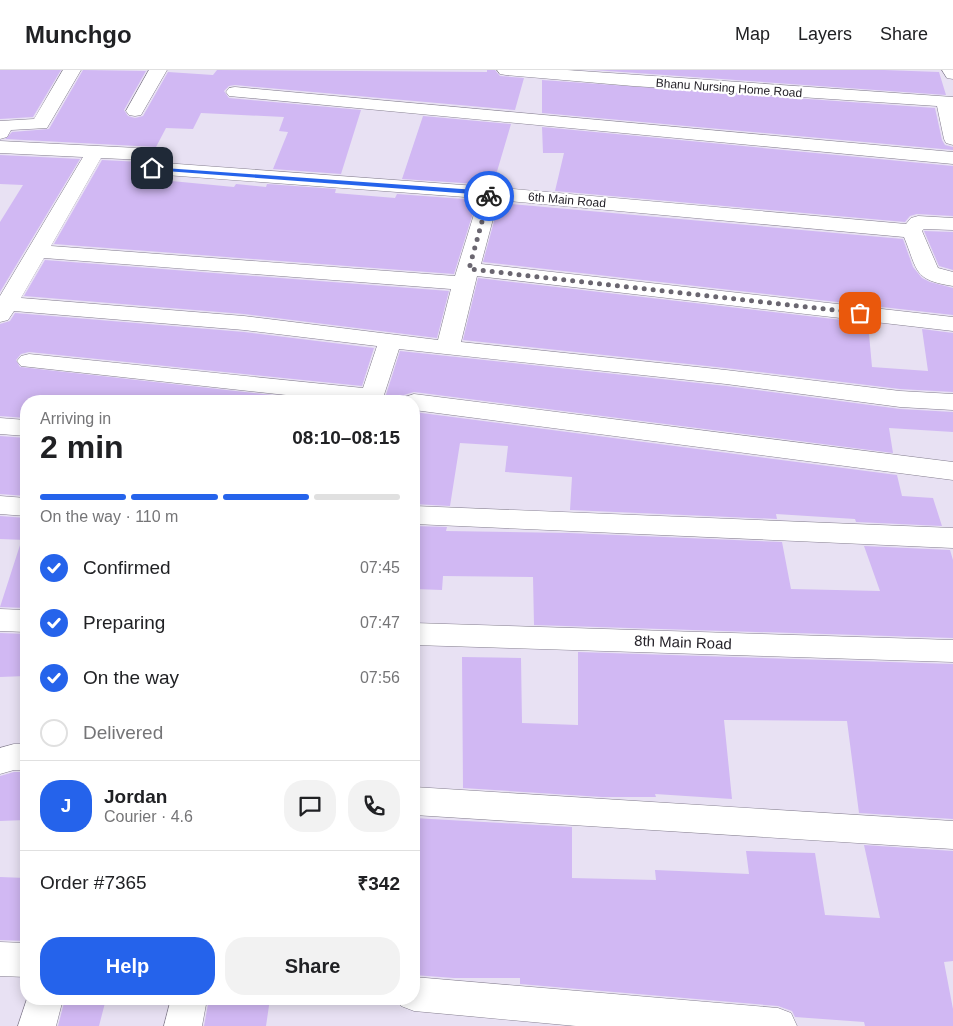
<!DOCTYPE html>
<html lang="en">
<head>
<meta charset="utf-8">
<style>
  body { margin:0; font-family:Arial,sans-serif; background:#f2f2f2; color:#202124; height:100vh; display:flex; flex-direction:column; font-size:19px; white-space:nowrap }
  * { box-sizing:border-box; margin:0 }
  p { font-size:16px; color:#757577 }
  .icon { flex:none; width:28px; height:28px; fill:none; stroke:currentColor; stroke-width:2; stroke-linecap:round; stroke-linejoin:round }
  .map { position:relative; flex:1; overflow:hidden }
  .side { position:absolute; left:20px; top:325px; width:400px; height:610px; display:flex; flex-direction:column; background:#fff; border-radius:20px; box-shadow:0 2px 12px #0003 }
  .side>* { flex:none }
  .pin { position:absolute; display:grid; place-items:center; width:42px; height:42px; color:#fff; margin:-21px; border-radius:10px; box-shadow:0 2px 8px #0006 }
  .courier { position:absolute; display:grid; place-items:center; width:50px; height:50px; margin:-25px; border:4px solid #2563eb; border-radius:50%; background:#fff; color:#222; box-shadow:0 1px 6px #0007 }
  .summary em { font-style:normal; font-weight:600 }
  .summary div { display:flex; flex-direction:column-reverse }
  .summary { display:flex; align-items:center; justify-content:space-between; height:85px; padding:0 20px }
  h1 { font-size:32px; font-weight:600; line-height:38px }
  .bar { display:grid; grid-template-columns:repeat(4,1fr); gap:8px 5px; align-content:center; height:60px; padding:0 20px }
  .bar i { height:6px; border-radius:4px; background:#e0e0e0 }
  .bar .on { background:#2563eb }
  .bar p { grid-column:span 4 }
  .line { display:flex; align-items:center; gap:12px; padding:0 20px; border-top:1px solid #e0e0e0 }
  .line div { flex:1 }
  .round { display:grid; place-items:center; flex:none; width:52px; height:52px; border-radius:20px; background:#f2f2f2 }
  ol { padding:0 20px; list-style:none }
  li { display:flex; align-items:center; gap:15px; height:55px }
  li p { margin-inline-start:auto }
  li .icon { padding:5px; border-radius:50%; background:#2563eb; color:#fff; stroke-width:4 }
  li:last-child { color:#757577 }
  li i { width:28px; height:28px; border:2px solid #e0e0e0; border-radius:50% }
  .action { display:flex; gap:10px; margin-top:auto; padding:10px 20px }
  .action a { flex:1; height:58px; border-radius:20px; background:#2563eb; color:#fff; font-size:20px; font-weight:600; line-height:58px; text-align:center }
  .action a+a { background:#f2f2f2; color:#202124 }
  header { display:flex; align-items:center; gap:30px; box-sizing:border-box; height:70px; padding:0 25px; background:#fff; border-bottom:1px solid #e0e0e0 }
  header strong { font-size:24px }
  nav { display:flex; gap:28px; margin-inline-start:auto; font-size:18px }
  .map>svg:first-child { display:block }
  .building { fill:#d1b8f3 }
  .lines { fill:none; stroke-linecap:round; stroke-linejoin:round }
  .minor-casing { stroke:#847e8e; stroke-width:1 }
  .minor { fill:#fff; fill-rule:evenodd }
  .route { fill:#2563eb }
  .done { stroke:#6a6670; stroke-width:5; stroke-dasharray:0 9 }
  .labels { text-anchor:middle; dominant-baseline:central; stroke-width:4.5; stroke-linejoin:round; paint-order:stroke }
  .far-street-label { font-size:12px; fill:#26232a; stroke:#fff }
  .street-label { font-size:15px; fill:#26232a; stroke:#fff }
</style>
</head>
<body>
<header>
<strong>Munchgo</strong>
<nav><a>Map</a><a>Layers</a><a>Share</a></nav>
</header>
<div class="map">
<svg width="953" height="956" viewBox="0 0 953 956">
  <rect width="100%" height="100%" fill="#e8e1f3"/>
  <path class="building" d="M0,0H61L33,47L0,49Z
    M83,0L146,1L124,40L128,46L135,48L143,46L168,2L213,5L217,0L487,2V0H495L500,6L524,8L515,40L235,15L229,16L224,21L229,28L361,40L341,104L273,99L288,62L279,61L284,47L201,43L193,59L166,58L156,77L5,69L12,62L49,59Z
    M594,0H884L939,2L946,25Z
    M542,10L935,38L942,70L945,75L953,77V80L542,43Z
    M423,46L511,54L493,115L402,109Z
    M542,57L953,96V146L917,144L910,146L905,152L555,121L564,83H543Z
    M0,85L80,89L0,222V152L23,115L0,114Z
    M102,90L142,92L140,97L143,102L140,108L234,117L236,114L266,117L267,114L336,119L335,123L395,128L397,124L477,130L454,204L54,174Z
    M499,133L903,169L913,197L922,208L930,212L953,218V245L483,192Z
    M924,161L953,162V200L939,196Z
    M45,190L449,221L437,268L244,244L24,226Z
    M478,208L868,253L872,297L928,301L922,259L953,263V322L900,319L726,298L463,270Z
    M15,243L244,262L374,278L362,316L29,282L21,284L16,290L20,297L326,331H26V348L0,346V254L10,251Z
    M400,281L726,316L900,339L953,342V362L889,358L893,383L414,322L404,325L400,331H384Z
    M414,342L897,405L902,426L933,428L942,456L856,452L855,449L776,444L777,449L570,440L572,407L505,402L508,376L460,373L450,436L414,434Z
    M0,366L26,368V426L0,424Z
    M0,446L26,448V470L0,469Z
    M414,456L447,457L446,461L569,463L782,472L791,519L880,521L864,476L950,480L953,490V568L534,555L533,507L443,506L442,520L414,519Z
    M21,472L26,473V538L0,537Z
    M0,563L26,564V606L0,607Z
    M578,582L953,594V749L859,743L847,651L724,650L732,729L655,724L656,727H602L463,718L462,587L521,588L522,653L578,655Z
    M14,702H26V750L0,751V706Z
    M414,748L572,757V808L656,810L655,800L749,804L746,781L815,783L825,845L880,848L864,775L953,781V891L944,892L953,939V956H865L864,952L795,947L792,941L778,936L520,914V908H454L414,905Z
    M0,807L26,808V871L0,870Z
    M65,929H106L99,956H58Z
    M209,929H270L266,956H204Z"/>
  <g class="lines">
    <defs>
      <path id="minor" d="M63,0H81L47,58L11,60L7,67L0,69V51L34,49Z
        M149,0H167L141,45L135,46L129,45L126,41Z
        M497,0H567L953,27V75L946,73L944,69L937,36L633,16L506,5L500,4Z
        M942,0H953V9L947,8Z
        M235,17L953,82V94L229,26L226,22L229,18Z
        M0,71L157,79L164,81L167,85L164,93L490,117L906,154L911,148L918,146L953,148V160L924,159L922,161L938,198L953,202V216C913,210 918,201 904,167L498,130L481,194L953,247V261L477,206L461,272L726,300L900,321L953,324V340L900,337L726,314L399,279L382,331H341L21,296L17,291L21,286L29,284L363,318L377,276L244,260L14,241L8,250L0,252V226L83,87L0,83ZM101,88L145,90L142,98L145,102L152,104L479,128L455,206L51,176ZM44,188L451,219L438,270L244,246L21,228Z
        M414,324L953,392V410L414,340V331H402L405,327Z
        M0,348L26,350V366L0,364Z
        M0,426L26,428V446L0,444Z
        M414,436L953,458V478L414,454Z
        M0,539L26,540V562L0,561Z
        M414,553L953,570V592L414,575Z
        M14,674H26V700H14L0,704V678Z
        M414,717L953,751V779L414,745Z
        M0,872L26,873V907L0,906Z
        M414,907L778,938L791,943L797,956H576L414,941L401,936L398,929H414Z
        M27,929H63L56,956H18Z
        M171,929H207L202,956H164Z"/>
    </defs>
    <use href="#minor" class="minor-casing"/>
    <use href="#minor" class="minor"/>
  </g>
  <path class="route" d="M150,97L490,121L493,123L489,128L486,125L152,100Z"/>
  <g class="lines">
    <path class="done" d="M489,126L469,199L860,243"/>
  </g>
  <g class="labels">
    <g class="far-street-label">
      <text transform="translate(729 18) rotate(4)">Bhanu Nursing Home Road</text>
      <text transform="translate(567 130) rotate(5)">6th Main Road</text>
    </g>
    <g class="street-label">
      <text transform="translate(683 572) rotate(2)">8th Main Road</text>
    </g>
  </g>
</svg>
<div class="pin" style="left:860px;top:243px;background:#ea580c"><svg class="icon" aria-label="bag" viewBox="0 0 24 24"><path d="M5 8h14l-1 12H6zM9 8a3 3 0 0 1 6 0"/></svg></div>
<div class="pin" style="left:152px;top:98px;background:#1f2937"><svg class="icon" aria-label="home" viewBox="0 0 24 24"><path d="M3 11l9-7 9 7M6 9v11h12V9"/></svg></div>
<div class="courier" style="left:489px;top:126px"><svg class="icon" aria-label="bike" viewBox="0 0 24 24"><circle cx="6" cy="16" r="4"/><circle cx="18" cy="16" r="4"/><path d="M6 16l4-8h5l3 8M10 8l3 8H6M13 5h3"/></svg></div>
<section class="side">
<div class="summary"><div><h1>2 min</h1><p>Arriving in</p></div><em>08:10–08:15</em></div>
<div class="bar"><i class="on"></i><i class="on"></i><i class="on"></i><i></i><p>On the way · 110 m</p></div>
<ol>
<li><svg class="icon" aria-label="check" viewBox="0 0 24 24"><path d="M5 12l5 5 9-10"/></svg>Confirmed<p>07:45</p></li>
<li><svg class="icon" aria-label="check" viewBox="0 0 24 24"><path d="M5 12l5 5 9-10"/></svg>Preparing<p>07:47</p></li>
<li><svg class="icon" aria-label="check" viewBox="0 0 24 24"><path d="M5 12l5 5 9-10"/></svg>On the way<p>07:56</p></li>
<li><i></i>Delivered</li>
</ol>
<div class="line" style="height:90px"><b class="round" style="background:#2563eb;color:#fff">J</b><div><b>Jordan</b><p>Courier · 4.6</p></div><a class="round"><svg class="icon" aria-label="chat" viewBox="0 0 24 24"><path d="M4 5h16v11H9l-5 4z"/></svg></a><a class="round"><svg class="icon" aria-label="phone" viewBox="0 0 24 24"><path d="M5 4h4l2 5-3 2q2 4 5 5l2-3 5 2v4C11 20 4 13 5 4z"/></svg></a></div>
<div class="line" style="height:65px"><div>Order #7365</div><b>₹342</b></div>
<div class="action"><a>Help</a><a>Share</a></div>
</section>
</div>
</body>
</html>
